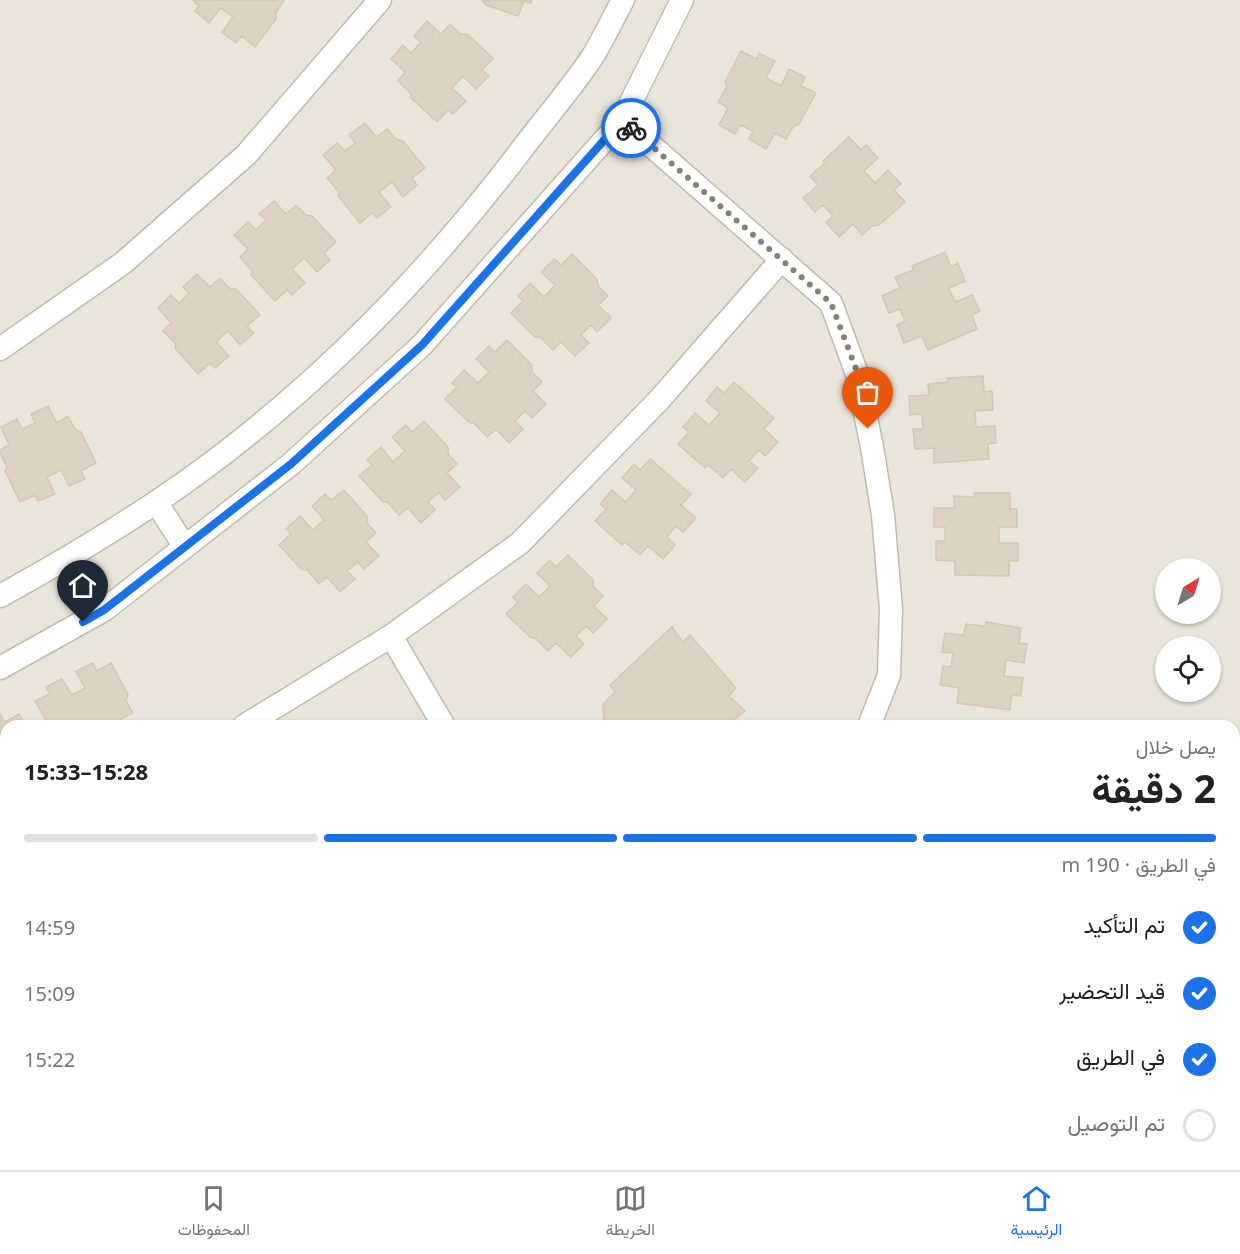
<!DOCTYPE html>
<html lang="ar">
<head>
<meta charset="utf-8">
<style>
  body { margin:0; font-family:"Noto Sans",Vazirmatn,sans-serif; background:#f6f6f6; color:#222; direction:rtl; height:100vh; display:flex; flex-direction:column; font-size:22px; white-space:nowrap }
  * { box-sizing:border-box; margin:0 }
  p { font-size:20px; color:#767676 }
  .icon { flex:none; width:33px; height:33px; fill:none; stroke:currentColor; stroke-width:2; stroke-linecap:round; stroke-linejoin:round }
  .map { position:relative; flex:1; overflow:hidden; direction:ltr }
  .side { position:absolute; left:0px; top:720px; width:1240px; height:450px; display:flex; flex-direction:column; background:#fff; border-radius:18px 18px 0 0; box-shadow:0 2px 4px #0004; direction:rtl }
  .side>* { flex:none }
  .needle { width:39px; rotate:38deg }
  .fabs { position:absolute; left:1155px; top:558px; display:grid; gap:12px }
  .fabs a { display:grid; place-items:center; width:66px; height:66px; border-radius:50%; background:#fff; box-shadow:0 2px 4px #0004; font-size:30px }
  .pin { position:absolute; display:grid; place-items:center; width:51px; height:51px; color:#fff; margin:-62px -26px; border-radius:50% 50% 50% 0; rotate:-45deg; box-shadow:0 0 6px #0007 }
  .pin .icon { rotate:45deg }
  .courier { position:absolute; display:grid; place-items:center; width:60px; height:60px; margin:-30px; border:4px solid #1a73e8; border-radius:50%; background:#fff; color:#222; box-shadow:0 2px 8px #0007 }
  .head em { font-style:normal; font-weight:700 }
  .head div { display:flex; flex-direction:column-reverse }
  .head { display:flex; align-items:center; justify-content:space-between; height:102px; padding:0 24px }
  h1 { font-size:39px; font-weight:700; line-height:45px }
  .bar { display:grid; grid-template-columns:repeat(4,1fr); gap:9px 6px; align-content:center; height:72px; padding:0 24px }
  .bar i { height:8px; border-radius:4px; background:#e0e0e0 }
  .bar .selected { background:#1a73e8 }
  .bar p { grid-column:span 4 }
  ol { padding:0 24px; list-style:none }
  li { display:flex; align-items:center; gap:18px; height:66px }
  li p { margin-inline-start:auto }
  li .icon { padding:6px; border-radius:50%; background:#1a73e8; color:#fff; stroke-width:4 }
  li:last-child { color:#767676 }
  li i { width:33px; height:33px; border:3px solid #e0e0e0; border-radius:50% }
  .dock { display:flex; justify-content:space-around; align-items:center; height:84px; border-top:2px solid #e0e0e0; background:#fff; font-size:16px; color:#767676 }
  .dock a { display:grid; justify-items:center; gap:3px }
  .dock .selected { color:#1a73e8 }
  .map>svg:first-child { display:block }
  .residential { fill:#eae5da; fill-rule:evenodd }
  .building { fill:#dbd2c3; stroke:#d4c8b3; stroke-width:1.5 }
  .lines { fill:none; stroke-linecap:round; stroke-linejoin:round }
  .street-casing { stroke:#c2bbad; stroke-width:25 }
  .street { stroke:#fff; stroke-width:22 }
  .done { stroke:#878178; stroke-width:6; stroke-dasharray:0 10.8 }
  .route { stroke:#1a73e8; stroke-width:8 }
</style>
</head>
<body>
<div class="map">
<svg width="1240" height="1170" viewBox="0 0 1240 1170">
  <rect width="100%" height="100%" fill="#f6f3ec"/>
  <path class="residential" d="M0,0H1240V887L1235,892L1234,726H6V1164H852L842,1170H0ZM1166,568H1210V614H1166ZM1166,646H1210V692H1166Z"/>
  <path class="building" d="M192,0H283L284,1L276,12V19L255,47L242,36L236,43L222,32L233,17L221,8L209,23L195,11L199,6Z
    M482,0H532L531,3L524,1L518,16L486,5Z
    M427,21L441,34L450,24L460,34H467L493,58L482,70L489,76L476,89L463,76L452,88L466,101L453,114L448,110L437,122L411,98V94L398,81L405,72L391,59L403,45L411,53L421,42L414,36Z
    M741,51L756,59L759,53L775,61L766,78L781,86L789,69L805,77L801,86L816,93L799,124L793,127L786,139L775,133L766,149L749,139L753,131L740,125L735,134L719,125L728,108L718,102L727,86L725,82Z
    M365,123L376,137L387,129L396,139L403,141L425,168L412,178L417,185L403,197L392,182L379,192L391,207L377,218L372,213L360,223L338,196L339,192L327,178L336,170L323,155L337,143L345,151L355,143L349,135Z
    M849,137L861,150L866,145L878,158L864,171L875,183L888,170L901,184L894,190L905,202L879,225L872,226L862,235L853,224L839,237L826,222L833,216L823,205L815,212L803,198L818,185L810,176L824,164V160Z
    M274,201L286,214L296,205L306,215L312,216L336,242L324,253L330,260L317,272L304,258L292,269L305,283L292,295L287,290L275,301L251,275L252,271L240,257L248,249L234,235L248,222L256,230L266,220L259,214Z
    M945,252L951,267L958,263L965,281L949,288L955,302L972,295L980,311L972,315L977,329L928,350L922,336L904,343L897,325L905,321L900,309L889,313L882,296L900,288L895,277L913,270L912,266Z
    M572,254L597,279L598,286L608,296L598,305L611,318L597,332L591,325L581,335L589,343L575,356L561,342L553,350L540,337H535L511,313L523,301L518,296L530,283L544,297L555,285L541,272L554,259L561,265Z
    M197,274L210,287L220,278L229,288L236,289L260,315L247,326L254,333L240,345L228,331L216,342L229,356L215,368L210,363L198,374L175,348L176,344L163,331L171,323L158,308L171,295L179,303L189,293L183,287Z
    M507,340L532,365V372L542,382L533,391L546,404L532,418L525,411L515,421L523,429L509,443L496,429L487,437L474,423H470L445,399L457,387L452,383L464,370L478,383L489,372L476,359L489,346L495,352Z
    M983,376L984,392L992,391L993,410L975,411L976,427L995,426L996,443L988,444L989,459L934,463V448L915,449L913,429H923L922,414L910,415L909,396L929,395L928,384L948,382L947,378Z
    M734,382L774,418L764,429L778,442L765,456L759,450L749,461L758,468L745,482L731,469L723,478L708,465L705,468L678,444L689,432L683,427L695,413L709,425L720,413L706,401L717,387L724,393Z
    M48,406L57,423L68,416L75,429L81,432L96,463L81,471L85,479L69,486L61,470L47,477L55,494L38,501L35,495L20,502L5,471L7,467L0,453V450L9,445L1,427L17,419L22,429L35,423L31,414Z
    M424,421L448,447V454L457,464L447,473L460,487L445,500L439,493L428,502L435,510L421,523L408,508L399,515L387,502H383L359,476L372,465L367,460L381,447L393,462L405,451L392,437L406,425L412,432Z
    M650,459L691,494L681,505L696,518L683,532L676,526L667,537L675,545L663,559L648,546L640,555L625,542L622,545L595,521L606,509L600,504L612,490L626,502L636,490L622,478L634,464L640,470Z
    M344,490L367,516V523L376,533L366,542L379,556L364,569L358,562L347,571L355,579L340,592L327,577L319,584L307,570H302L279,545L291,534L286,529L300,516L313,530L324,520L312,506L325,494L331,500Z
    M974,493H1010V509H1017V527H999V543H1018V561H1009V576L955,575V561L936,560V541H945V527H934V508H954V496L974,497Z
    M568,555L593,580V586L603,596L594,606L607,619L593,633L586,626L576,636L584,644L571,657L556,643L548,651L535,638H531L506,614L518,602L513,597L526,584L539,597L550,586L537,573L550,560L556,567Z
    M986,622L1021,628L1019,643L1027,644L1024,663L1006,660L1004,676L1023,678L1021,696L1012,695L1010,710L957,703L959,688L940,685L943,666L951,667L953,653L942,652L945,633L964,635L966,624L985,626Z
    M672,627L683,642L690,635L736,688L729,696L745,711L726,726H604L603,704L615,692L610,685Z
    M93,663L97,671L111,663L128,694L126,701L133,713L121,719L125,726H49L35,701L50,694L46,687L62,679L72,695L85,688L76,671Z
    M0,714L5,722L19,714L26,726H6V793L3,794L6,805L0,808Z
    M220,1164H310L312,1170H222Z"/>
  <g class="lines">
    <defs>
      <path id="street" d="M622,120L831,303L857,374L872,447L883,515L891,609L889,675L869,726
        M0,349L123,263L246,155L380,0
        M156,502L185,547
        M0,596C53,567 105,536 155,503C295,409 417,287 519,153C543,121 571,89 593,56C604,38 613,18 623,0
        M391,636L444,726
        M0,668L104,610L291,464L422,345L622,120L682,0
        M244,726L391,636L520,543L659,400L782,259
        M1234,848L1240,846
        M0,872L6,869
        M100,1170L110,1164
        M519,1170L525,1164"/>
    </defs>
    <use href="#street" class="street-casing"/>
    <use href="#street" class="street"/>
  </g>
  <g class="lines">
    <path class="done" d="M631,128L831,303L858,374L868,429"/>
    <path class="route" d="M83,622L104,610L291,464L422,345L622,120L631,128"/>
  </g>
</svg>
<div class="fabs">
<a><svg class="needle" viewBox="-14 -14 28 28"><path d="M0-13l5 13h-10z" fill="#e53935"/><path d="M0 13l5-13h-10z" fill="#767676"/></svg></a>
<a><svg class="icon" aria-label="locate" viewBox="0 0 24 24"><circle cx="12" cy="12" r="6"/><path d="M12 2v4M12 18v4M2 12h4M18 12h4"/></svg></a>
</div>
<div class="pin" style="left:868px;top:429px;background:#ea580c"><svg class="icon" aria-label="bag" viewBox="0 0 24 24"><path d="M5 8h14l-1 12H6zM9 8a3 3 0 0 1 6 0"/></svg></div>
<div class="pin" style="left:83px;top:622px;background:#1f2937"><svg class="icon" aria-label="home" viewBox="0 0 24 24"><path d="M3 11l9-7 9 7M6 9v11h12V9"/></svg></div>
<div class="courier" style="left:631px;top:128px"><svg class="icon" aria-label="bike" viewBox="0 0 24 24"><circle cx="6" cy="16" r="4"/><circle cx="18" cy="16" r="4"/><path d="M6 16l4-8h5l3 8M10 8l3 8H6M13 5h3"/></svg></div>
<section class="side">
<div class="head"><div><h1>2 دقيقة</h1><p>يصل خلال</p></div><em>15:28–15:33</em></div>
<div class="bar"><i class="selected"></i><i class="selected"></i><i class="selected"></i><i></i><p>في الطريق · 190 m</p></div>
<ol>
<li><svg class="icon" aria-label="check" viewBox="0 0 24 24"><path d="M5 12l5 5 9-10"/></svg>تم التأكيد<p>14:59</p></li>
<li><svg class="icon" aria-label="check" viewBox="0 0 24 24"><path d="M5 12l5 5 9-10"/></svg>قيد التحضير<p>15:09</p></li>
<li><svg class="icon" aria-label="check" viewBox="0 0 24 24"><path d="M5 12l5 5 9-10"/></svg>في الطريق<p>15:22</p></li>
<li><i></i>تم التوصيل</li>
</ol>
</section>
</div>
<nav class="dock">
<a class="selected"><svg class="icon" aria-label="home" viewBox="0 0 24 24"><path d="M3 11l9-7 9 7M6 9v11h12V9"/></svg>الرئيسية</a>
<a><svg class="icon" aria-label="map" viewBox="0 0 24 24"><path d="M3 6l6-2 6 2 6-2v14l-6 2-6-2-6 2zM9 4v14M15 6v14"/></svg>الخريطة</a>
<a><svg class="icon" aria-label="saved" viewBox="0 0 24 24"><path d="M7 4h10v16l-5-4-5 4z"/></svg>المحفوظات</a>
</nav>
</body>
</html>
